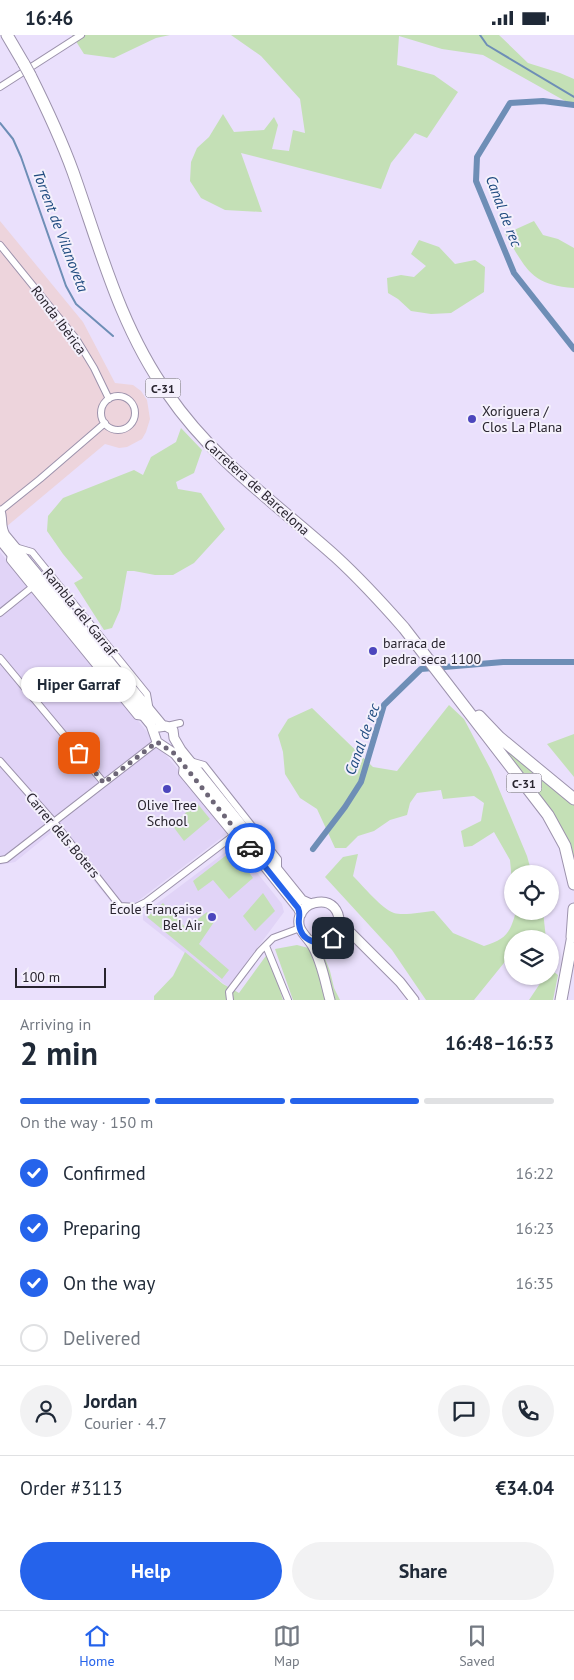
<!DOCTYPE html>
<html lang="en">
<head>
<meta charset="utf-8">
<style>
  body { margin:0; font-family:"PT Sans",sans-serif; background:#f2f2f3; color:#1f2937; height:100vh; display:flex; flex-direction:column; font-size:19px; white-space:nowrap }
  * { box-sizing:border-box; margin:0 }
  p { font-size:16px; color:#747a83 }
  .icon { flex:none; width:28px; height:28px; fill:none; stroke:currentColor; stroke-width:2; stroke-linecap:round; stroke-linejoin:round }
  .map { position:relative; height:965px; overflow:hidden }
  .side { display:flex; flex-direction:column; background:#fff; flex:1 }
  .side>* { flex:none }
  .buttons { position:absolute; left:504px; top:830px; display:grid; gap:10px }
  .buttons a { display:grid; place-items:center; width:55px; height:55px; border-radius:50%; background:#fff; box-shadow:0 1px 4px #0004; font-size:25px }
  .scale { position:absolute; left:15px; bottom:12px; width:91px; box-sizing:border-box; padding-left:5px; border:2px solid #29252f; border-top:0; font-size:14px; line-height:18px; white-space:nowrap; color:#29252f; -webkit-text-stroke:4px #f4f0fc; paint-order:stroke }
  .pin { position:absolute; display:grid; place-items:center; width:42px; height:42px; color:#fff; margin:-21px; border-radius:10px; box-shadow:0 2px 8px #0006 }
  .courier { position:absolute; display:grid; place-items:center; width:50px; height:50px; margin:-25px; border:4px solid #2563eb; border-radius:50%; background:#fff; color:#222; box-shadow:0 1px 6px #0007 }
  .bubble { position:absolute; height:35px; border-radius:18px; background:#fff; box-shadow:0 1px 4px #0004; font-size:16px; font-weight:700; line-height:35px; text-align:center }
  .overview em { font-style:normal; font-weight:700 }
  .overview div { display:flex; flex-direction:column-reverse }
  .overview { display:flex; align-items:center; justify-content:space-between; height:85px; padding:0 20px }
  h1 { font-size:32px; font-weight:700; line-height:38px }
  .bar { display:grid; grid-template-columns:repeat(4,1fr); gap:8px 5px; align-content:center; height:60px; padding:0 20px }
  .bar i { height:6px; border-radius:4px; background:#e0e1e3 }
  .bar .selected { background:#2563eb }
  .bar p { grid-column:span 4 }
  .line { display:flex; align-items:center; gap:12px; padding:0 20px; border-top:1px solid #e0e1e3 }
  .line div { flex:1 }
  .round { display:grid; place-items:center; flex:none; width:52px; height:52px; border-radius:26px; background:#f2f2f3 }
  ol { padding:0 20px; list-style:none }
  li { display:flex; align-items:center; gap:15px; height:55px }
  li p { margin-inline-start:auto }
  li .icon { padding:5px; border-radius:50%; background:#2563eb; color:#fff; stroke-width:4 }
  li:last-child { color:#747a83 }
  li i { width:28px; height:28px; border:2px solid #e0e1e3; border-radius:50% }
  .cta { display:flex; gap:10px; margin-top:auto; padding:10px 20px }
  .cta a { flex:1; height:58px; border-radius:30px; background:#2563eb; color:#fff; font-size:20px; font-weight:700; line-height:58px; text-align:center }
  .cta a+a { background:#f2f2f3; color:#1f2937 }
  .status { display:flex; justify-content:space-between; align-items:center; height:35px; padding:0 25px; background:#fff; direction:ltr }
  .status svg { height:14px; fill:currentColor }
  .tabs { display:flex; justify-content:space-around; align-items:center; height:70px; border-top:1px solid #e0e1e3; background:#fff; font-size:14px; color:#747a83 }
  .tabs a { display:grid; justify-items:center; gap:2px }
  .tabs .selected { color:#2563eb }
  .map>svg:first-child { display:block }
  .commercial { fill:#edd4dc }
  .built { fill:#e1d4f7 }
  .green { fill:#c4e0b6 }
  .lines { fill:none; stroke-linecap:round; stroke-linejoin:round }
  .stream { stroke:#6e8eb6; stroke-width:2 }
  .canal { stroke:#6e8eb6; stroke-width:6 }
  .street-casing { stroke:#9c92ac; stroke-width:8 }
  .secondary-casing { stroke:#9c92ac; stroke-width:11 }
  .highway-casing { stroke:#9c92ac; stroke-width:13 }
  .street { stroke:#fff; stroke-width:6 }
  .secondary { stroke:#fff; stroke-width:9 }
  .highway { stroke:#fff; stroke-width:11 }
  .highway-bridge-casing { stroke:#9c92ac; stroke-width:13; stroke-linecap:butt }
  .highway-bridge { stroke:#fff; stroke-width:11 }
  .done { stroke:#6d6677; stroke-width:5; stroke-dasharray:0 9 }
  .route { stroke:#2563eb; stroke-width:6 }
  .poi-dot { fill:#4c46bd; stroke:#f4f0fc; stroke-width:2 }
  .labels { text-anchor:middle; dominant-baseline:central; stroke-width:4; stroke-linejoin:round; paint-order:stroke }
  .shield { fill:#f4f0fc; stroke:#66626c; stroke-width:1 }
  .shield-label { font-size:12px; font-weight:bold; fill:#29252f }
  .street-label { font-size:14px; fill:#29252f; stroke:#f4f0fc }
  .poi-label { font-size:14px; fill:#29252f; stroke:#f4f0fc; text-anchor:start }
  .water-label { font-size:15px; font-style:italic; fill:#204c80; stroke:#f4f0fc }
</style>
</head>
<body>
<div class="status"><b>16:46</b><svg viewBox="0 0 49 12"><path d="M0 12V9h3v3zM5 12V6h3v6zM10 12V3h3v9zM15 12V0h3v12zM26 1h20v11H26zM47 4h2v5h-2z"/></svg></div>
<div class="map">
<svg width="574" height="965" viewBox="0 0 574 965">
  <rect width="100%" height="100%" fill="#eae0fc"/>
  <path class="commercial" d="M0,186L83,287L115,348L133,350L141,356L147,365L150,384L146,397L142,404L127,412L119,413L105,409L0,497Z"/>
  <path class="built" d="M0,517L229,797L126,875L112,868L53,796L15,827L0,830Z
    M235,810L282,869L284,877L228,952L143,885V879Z"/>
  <path class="green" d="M72,0H170L156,3L114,23L84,19Z
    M231,0H499L528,28L560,38L574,44V71L483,20L442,14L399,1L397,30L434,40L458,57L427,103L415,98L391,128L381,154L241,118L262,177L225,175L201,163L190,146L191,127L197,113L209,102L223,79L234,97L264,95L274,82L278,90L272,114L289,116L293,95L305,98L300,64L261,21Z
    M534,186L543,200L558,204L574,213V253C530,250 526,233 505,199Z
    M419,205L439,212L455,229L475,225L485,232L484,257L451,278L431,279L411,276L398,264L388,258L387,243L401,240L414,242L426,231L411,219Z
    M181,393L202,415L194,438L176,447L178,454L201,458L225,494L194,528L173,540H155L134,536H127L120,575L112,593L104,595L74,548L83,543L63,519L47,496L48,481L63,463L134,435L143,440L151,422L176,407Z
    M449,670L464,684L491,735L527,821L532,839H512V847L510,825L494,797L472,811L464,812L461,796L481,786L484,768L474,761L443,764L441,755L417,758L410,768L407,780L390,785L374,796L358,801L346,813H335L317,774L300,763L285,739L283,717L278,700L288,684L312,673L373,732L397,736Z
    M574,699V742L547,709Z
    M511,716L536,739L574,770V822L505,717Z
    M197,768L210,784L184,806L172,790Z
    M233,815L253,843L229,864L213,845L198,856L193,846Z
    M358,819L353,841C363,851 382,874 394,878C403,881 423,877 434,876L453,898L484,911C506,904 510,899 516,876H543L546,904H512V918L474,965H426L392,915L325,842L343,822Z
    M263,858L275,876L255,896L243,881Z
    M163,868L186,893L207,877L214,887L199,909L229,935L222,944L147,882Z
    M297,910L320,916L324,921L330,936L334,953L340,965H293L275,914Z
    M185,917L223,949L239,958L268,918L283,965H154V961L173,941Z
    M550,934L558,940L553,965H529L545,941H550Z"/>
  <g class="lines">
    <path class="stream" d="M480,0L487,10L574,62
      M0,88L13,104L21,122L66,251L76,269L113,301"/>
    <path class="canal" d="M574,70L543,66L510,68L477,122L476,146L514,238L574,314
      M313,814L345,772L361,747L384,670L421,634L503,627H574"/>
    <defs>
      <path id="street" d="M0,52L81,0
        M0,210L77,305L94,333L109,364
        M101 378a17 17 0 1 1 34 0a17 17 0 1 1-34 0Z
        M0,476L40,444L105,388
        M15,512L32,517L147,659L150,676
        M11,519L10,525L137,681L144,682
        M0,578L31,553
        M0,623L104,748
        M167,691L180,688
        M0,726L54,787L120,871L136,872L146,867L233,801
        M190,726L204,730L278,824V835
        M183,730L182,738L248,818H254
        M0,825L6,824L157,707
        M266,911L288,965
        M230,965L229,957L260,916L273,903L300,893"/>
      <path id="secondary" d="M0,476C3,484 0,492 5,500L163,691
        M0,505L151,690L157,707L175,719L298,873L301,879
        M159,692L166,691L173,695L174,703L181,715L302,865L311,869
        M340,887L400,947L414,965
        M309,905C345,924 351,858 314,868C308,869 303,874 300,880C295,894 306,900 312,910C322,927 325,947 330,965"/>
      <path id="highway" d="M7,0L24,29
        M30,40C46,72 61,104 73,137C100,213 120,292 168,359C213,425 277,469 336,522C360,544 382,568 404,593L548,780L565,811L574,849
        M479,681L499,702L574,764
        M572,902L574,874
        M561,965L574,895"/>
    </defs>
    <use href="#street" class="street-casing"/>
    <use href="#secondary" class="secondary-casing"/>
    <use href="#highway" class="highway-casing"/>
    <use href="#street" class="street"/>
    <use href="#secondary" class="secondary"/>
    <use href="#highway" class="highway"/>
    <defs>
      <path id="highway-bridge" d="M24,29L30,40"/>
    </defs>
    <use href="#highway-bridge" class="highway-bridge-casing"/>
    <use href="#highway-bridge" class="highway-bridge"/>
  </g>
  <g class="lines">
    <path class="done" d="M79,718L104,748L157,707L175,719L250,813"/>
    <path class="route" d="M250,813L298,873C301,880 298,883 299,889C301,907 320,912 333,903"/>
  </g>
  <g class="poi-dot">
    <circle cx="472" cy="384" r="5"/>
    <circle cx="373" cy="616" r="5"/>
    <circle cx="167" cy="754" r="5"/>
    <circle cx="212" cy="882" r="5"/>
  </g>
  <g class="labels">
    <g class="shield">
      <rect x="145.5" y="343.5" width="35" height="19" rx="4"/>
      <rect x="506.5" y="738.5" width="35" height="19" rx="4"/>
    </g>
    <g class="shield-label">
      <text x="163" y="353">C-31</text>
      <text x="524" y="748">C-31</text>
    </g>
    <g class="street-label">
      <text transform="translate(59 285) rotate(53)">Ronda Ibèrica</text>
      <text transform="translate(257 452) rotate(42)">Carretera de Barcelona</text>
      <text transform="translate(80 577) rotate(51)">Rambla del Garraf</text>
      <text transform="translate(63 800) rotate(50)">Carrer dels Boters</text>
    </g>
    <g class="poi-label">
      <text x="482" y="376">Xoriguera /<tspan x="482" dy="16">Clos La Plana</tspan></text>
      <text x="383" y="608">barraca de<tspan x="383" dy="16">pedra seca 1100</tspan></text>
      <text x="167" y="770" text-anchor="middle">Olive Tree<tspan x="167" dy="16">School</tspan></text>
      <text x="202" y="874" text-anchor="end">École Française<tspan x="202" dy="16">Bel Air</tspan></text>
    </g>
    <g class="water-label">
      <text transform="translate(504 176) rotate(69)">Canal de rec</text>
      <text transform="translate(61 196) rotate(69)">Torrent de Vilanoveta</text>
      <text transform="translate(362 704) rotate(-70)">Canal de rec</text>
    </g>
  </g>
</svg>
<div class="buttons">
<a><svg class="icon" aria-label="locate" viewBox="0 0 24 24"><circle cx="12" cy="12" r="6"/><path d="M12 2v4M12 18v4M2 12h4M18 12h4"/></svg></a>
<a><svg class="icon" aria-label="layers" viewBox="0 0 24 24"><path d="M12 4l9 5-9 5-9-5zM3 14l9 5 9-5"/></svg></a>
</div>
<div class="scale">100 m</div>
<div class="pin" style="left:79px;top:718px;background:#ea580c"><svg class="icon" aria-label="bag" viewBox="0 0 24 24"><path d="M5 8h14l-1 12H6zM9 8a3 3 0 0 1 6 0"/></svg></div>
<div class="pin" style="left:333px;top:903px;background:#1f2937"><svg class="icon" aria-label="home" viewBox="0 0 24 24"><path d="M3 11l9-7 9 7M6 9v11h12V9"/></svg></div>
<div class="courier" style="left:250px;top:813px"><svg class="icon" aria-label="car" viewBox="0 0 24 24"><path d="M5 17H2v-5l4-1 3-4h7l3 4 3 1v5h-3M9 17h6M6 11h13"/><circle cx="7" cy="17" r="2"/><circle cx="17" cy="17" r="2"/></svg></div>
<div class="bubble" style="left:21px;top:632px;width:115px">Hiper Garraf</div>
</div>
<section class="side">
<div class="overview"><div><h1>2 min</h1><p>Arriving in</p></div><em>16:48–16:53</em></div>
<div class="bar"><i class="selected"></i><i class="selected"></i><i class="selected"></i><i></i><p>On the way · 150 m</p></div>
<ol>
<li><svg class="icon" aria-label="check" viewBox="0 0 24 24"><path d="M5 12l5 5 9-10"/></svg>Confirmed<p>16:22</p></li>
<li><svg class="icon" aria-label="check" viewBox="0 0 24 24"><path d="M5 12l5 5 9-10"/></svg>Preparing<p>16:23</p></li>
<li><svg class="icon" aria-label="check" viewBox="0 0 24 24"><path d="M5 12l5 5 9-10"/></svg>On the way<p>16:35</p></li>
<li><i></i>Delivered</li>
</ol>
<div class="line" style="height:90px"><a class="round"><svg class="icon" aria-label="person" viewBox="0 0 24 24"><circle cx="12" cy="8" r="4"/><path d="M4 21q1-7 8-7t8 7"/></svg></a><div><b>Jordan</b><p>Courier · 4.7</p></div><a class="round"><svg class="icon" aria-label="chat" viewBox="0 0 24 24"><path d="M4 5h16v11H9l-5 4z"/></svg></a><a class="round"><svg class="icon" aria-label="phone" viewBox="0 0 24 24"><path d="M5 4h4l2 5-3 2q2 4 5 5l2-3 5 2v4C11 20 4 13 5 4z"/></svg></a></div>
<div class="line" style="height:65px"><div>Order #3113</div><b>€34.04</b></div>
<div class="cta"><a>Help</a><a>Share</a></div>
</section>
<nav class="tabs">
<a class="selected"><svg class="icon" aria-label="home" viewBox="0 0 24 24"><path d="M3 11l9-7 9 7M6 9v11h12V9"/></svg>Home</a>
<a><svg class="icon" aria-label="map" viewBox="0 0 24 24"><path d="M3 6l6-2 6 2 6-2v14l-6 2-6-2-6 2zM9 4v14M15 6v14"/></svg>Map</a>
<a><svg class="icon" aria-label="saved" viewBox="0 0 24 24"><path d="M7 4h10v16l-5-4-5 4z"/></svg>Saved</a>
</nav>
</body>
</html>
